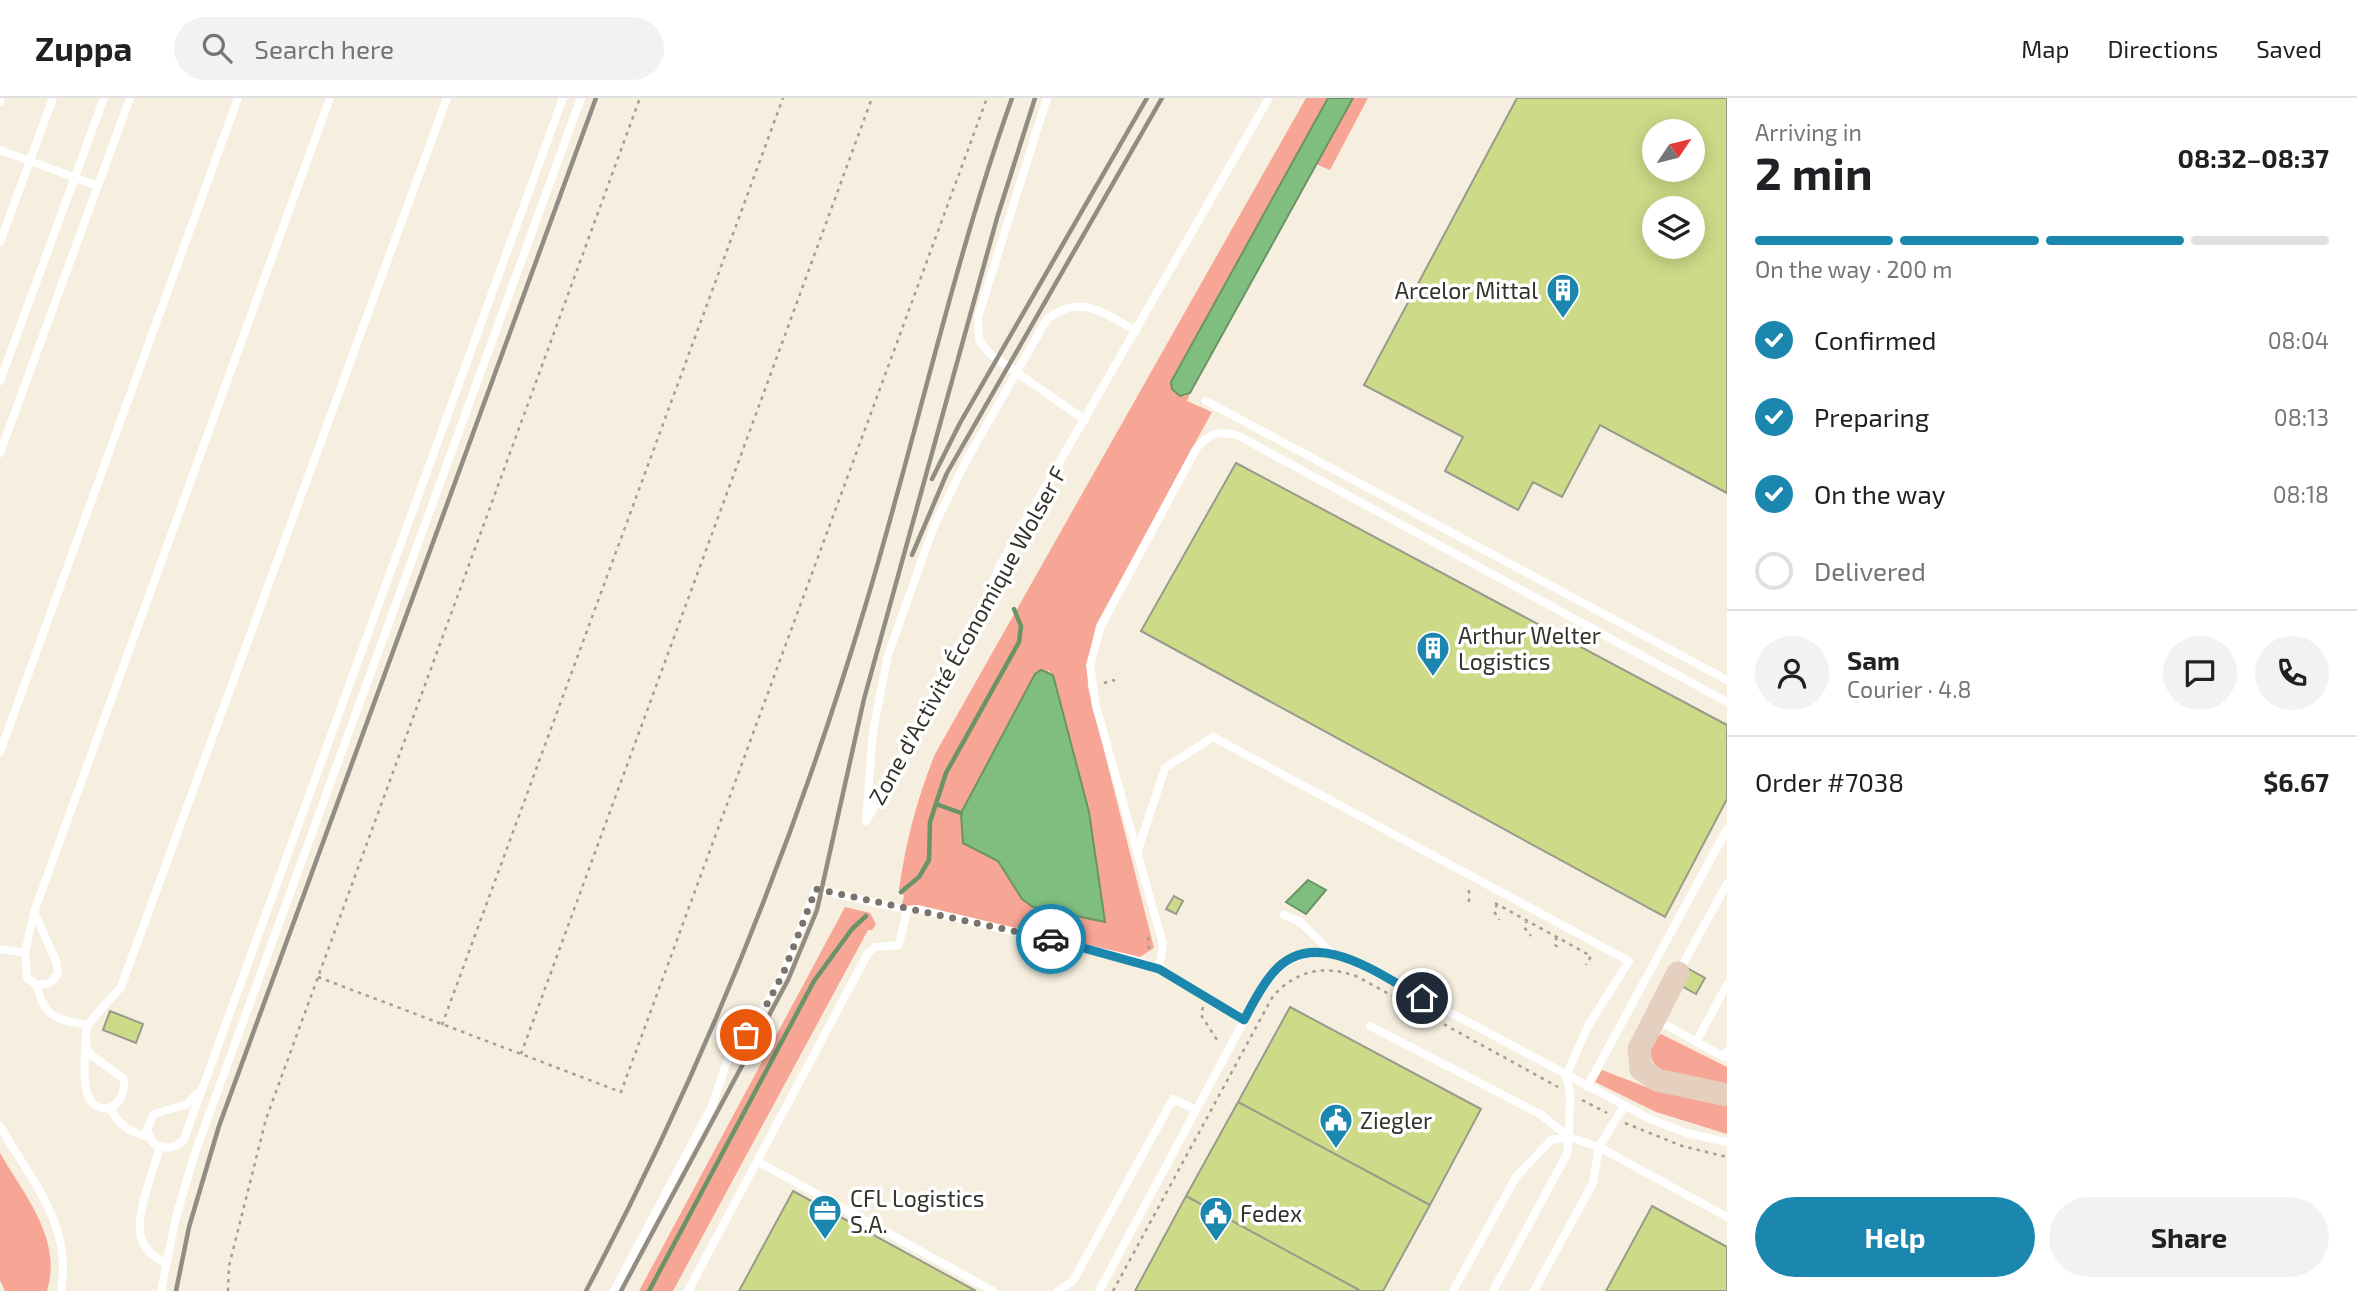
<!DOCTYPE html>
<html lang="en">
<head>
<meta charset="utf-8">
<style>
  body { margin:0; font-family:"Exo 2",sans-serif; background:#f2f2f2; color:#202124; height:100vh; display:flex; flex-direction:column; font-size:26px; white-space:nowrap }
  * { box-sizing:border-box; margin:0 }
  p { font-size:23px; color:#757577 }
  .icon { flex:none; width:38px; height:38px; fill:none; stroke:currentColor; stroke-width:2; stroke-linecap:round; stroke-linejoin:round }
  .map { position:relative; flex:1; overflow:hidden }
  .sheet { display:flex; flex-direction:column; background:#fff; width:630px }
  .sheet>* { flex:none }
  .needle { width:46px; rotate:55deg }
  .controls { position:absolute; left:1642px; top:21px; display:grid; gap:14px }
  .controls a { display:grid; place-items:center; width:63px; height:63px; border-radius:50%; background:#fff; box-shadow:0 4px 18px #0003; font-size:35px }
  .pin { position:absolute; display:grid; place-items:center; width:60px; height:60px; color:#fff; margin:-30px; border:4px solid #fff; border-radius:50%; box-shadow:0 2px 7px #0007 }
  .courier { position:absolute; display:grid; place-items:center; width:70px; height:70px; margin:-35px; border:5px solid #1b86ae; border-radius:50%; background:#fff; color:#222; box-shadow:0 2px 9px #0007 }
  .overview em { font-style:normal; font-weight:700 }
  .overview div { display:flex; flex-direction:column-reverse }
  .overview { display:flex; align-items:center; justify-content:space-between; height:119px; padding:0 28px }
  h1 { font-size:46px; font-weight:700; line-height:52px }
  .bar { display:grid; grid-template-columns:repeat(4,1fr); gap:10px 7px; align-content:center; height:84px; padding:0 28px }
  .bar i { height:9px; border-radius:5px; background:#e0e0e0 }
  .bar .active { background:#1b86ae }
  .bar p { grid-column:span 4 }
  .line { display:flex; align-items:center; gap:18px; padding:0 28px; border-top:2px solid #e0e0e0 }
  .line div { flex:1 }
  .round { display:grid; place-items:center; flex:none; width:74px; height:74px; border-radius:37px; background:#f2f2f2 }
  ol { padding:0 28px; list-style:none }
  li { display:flex; align-items:center; gap:21px; height:77px }
  li p { margin-inline-start:auto }
  li .icon { padding:7px; border-radius:50%; background:#1b86ae; color:#fff; stroke-width:4 }
  li:last-child { color:#757577 }
  li i { width:38px; height:38px; border:4px solid #e0e0e0; border-radius:50% }
  .primary-button { display:flex; gap:14px; margin-top:auto; padding:14px 28px }
  .primary-button a { flex:1; height:80px; border-radius:42px; background:#1b86ae; color:#fff; font-size:28px; font-weight:700; line-height:80px; text-align:center }
  .primary-button a+a { background:#f2f2f2; color:#202124 }
  header { display:flex; align-items:center; gap:42px; box-sizing:border-box; height:98px; padding:0 35px; background:#fff; border-bottom:2px solid #e0e0e0 }
  header strong { font-size:33px }
  nav { display:flex; gap:38px; margin-inline-start:auto; font-size:24px }
  .search { width:490px; height:63px; background:#f2f2f2; display:flex; align-items:center; gap:18px; box-sizing:border-box; padding:0 24px; border-radius:38px; color:#757577; font-size:26px }
  main { display:flex; flex:1; min-height:0 }
  .map>svg:first-child { display:block }
  .green { fill:#f7a595; fill-rule:evenodd }
  .water { fill:#80be80; stroke:#6a9467; stroke-width:2 }
  .lines { fill:none; stroke-linecap:round; stroke-linejoin:round }
  .stream { stroke:#6a9467; stroke-width:4.5 }
  .building { fill:#cddb88; stroke:#989b8c; stroke-width:2; fill-rule:evenodd }
  .path { stroke:#a59f93; stroke-width:2.5; stroke-dasharray:3.5 5; stroke-linecap:butt }
  .service { stroke:#fff; stroke-width:8 }
  .secondary { stroke:#e5d0c0; stroke-width:23 }
  .rail { stroke:#928d83; stroke-width:4.5 }
  .done { stroke:#79746b; stroke-width:7; stroke-dasharray:0 12.6 }
  .route { stroke:#1b86ae; stroke-width:9 }
  .labels { text-anchor:middle; dominant-baseline:central; stroke-width:7; stroke-linejoin:round; paint-order:stroke }
  .poi-label { font-size:23px; fill:#35322c; stroke:#fff; text-anchor:start }
  .street-label { font-size:23px; fill:#35322c; stroke:#fff }
</style>
</head>
<body>
<header>
<strong>Zuppa</strong>
<div class="search"><svg class="icon" aria-label="search" viewBox="0 0 24 24"><circle cx="10" cy="10" r="6"/><path d="M15 15l6 6"/></svg>Search here</div>
<nav><a>Map</a><a>Directions</a><a>Saved</a></nav>
</header>
<main>
<div class="map">
<svg width="1727" height="1193" viewBox="0 0 1727 1193">
  <rect width="100%" height="100%" fill="#f6efdf"/>
  <path class="green" d="M1306,0H1328L1171,284L1185,298L1190,295L1187,303L1212,314L1096,527L1087,567L1088,589L1154,850L1135,862L901,810L904,798L899,791C906,743 917,701 935,656ZM1048,572L1053,577L1089,714L1105,824L1033,809L1022,801L998,763Z
    M1353,0H1368L1330,72L1316,66Z
    M845,809L870,815L876,826L872,832H868L673,1193H639Z
    M1661,936L1727,969V987L1662,973C1651,965 1650,958 1650,945Z
    M1602,972L1646,989L1727,1007V1036L1656,1014L1595,984Z
    M0,1055C24,1097 63,1141 47,1193H5L0,1182Z"/>
  <path class="water" d="M1328,0H1353L1190,295L1180,298L1172,291L1171,284Z
    M1041,572L1053,577L1089,714L1105,824L1033,809L1022,801L998,763L963,745L961,715L1035,576Z
    M1308,782L1326,792L1306,816L1286,804Z"/>
  <g class="lines">
    <path class="stream" d="M936,706L961,715
      M901,794L919,779L929,762L930,724L946,675L1019,544L1021,528L1014,511
      M649,1193L814,883L852,831L866,818"/>
  </g>
  <path class="building" d="M1517,0H1727V395L1600,327L1562,399L1533,384L1518,412L1445,373L1463,339L1364,287ZM1654,33H1692V72H1654ZM1654,110H1692V149H1654Z
    M1236,365L1727,627V701L1665,819L1141,533Z
    M1174,798L1183,803L1176,816L1166,811Z
    M1689,871L1705,880L1696,896L1680,887Z
    M1290,909L1481,1011L1430,1107L1238,1004Z
    M110,913L143,926L136,945L103,932Z
    M1238,1004L1430,1107L1383,1193H1361L1186,1098Z
    M793,1093L976,1193H739Z
    M1186,1098L1361,1193H1135Z
    M1652,1108L1727,1149V1193H1606Z"/>
  <g class="lines">
    <path class="path" d="M1104,585L1115,582
      M1469,804V791
      M1495,805L1591,858L1586,867
      M1497,806L1494,813L1499,822
      M1527,822L1524,829L1531,838
      M1148,839L1149,856
      M1557,839L1554,846L1561,852
      M318,879L621,994L987,0
      M1203,909L1201,917L1219,945
      M442,927L783,0
      M521,956L872,0
      M1582,1002L1607,1015
      M1625,1025L1682,1048L1727,1059
      M228,1193L229,1168L266,1021L640,0
      M1113,1193L1273,898C1297,872 1325,866 1358,879L1558,989"/>
    <path class="service" d="M1047,0L978,219L979,242L990,256L1085,322
      M0,4L1,0
      M0,52L98,88
      M0,144L53,0
      M1136,233C1103,215 1081,195 1047,221L966,363L934,428L888,557L873,633L866,723L927,621L976,524L999,469L1269,0
      M0,283L104,0
      M1206,303L1727,582
      M0,355L130,0
      M0,654L238,0
      M1138,752L1165,670L1213,639L1629,863L1588,928L1566,978L1570,995L1569,1039L1551,1042L1516,1079L1453,1193
      M34,814L56,863L58,876L50,885L37,887L27,880L25,855L34,814L330,0
      M1284,817L1300,824L1332,855
      M0,851L25,855
      M1159,871L1163,846L1096,608L1090,567L1101,528L1196,351C1209,335 1219,332 1239,338L1727,604
      M1679,873L1727,786
      M37,887C43,919 58,922 87,927L121,889L447,0
      M1657,922L1724,959L1727,953
      M1370,928L1540,1016L1569,1039
      M1696,944L1727,887
      M85,947L92,958L123,980C129,1004 103,1023 89,1000C81,985 86,944 87,927
      M1587,989L1727,731
      M197,996L187,1006L154,1016L147,1031L153,1045C165,1052 175,1051 184,1041L563,0
      M110,1010C120,1028 129,1034 149,1039
      M0,1028C31,1083 73,1126 61,1193
      M160,1049C154,1071 133,1122 142,1142C146,1153 156,1160 165,1166
      M757,1063L993,1193
      M161,1193L176,1119L195,1055L581,0
      M614,1193L712,1008L726,966L759,919L783,876L816,791L907,812L917,811L1135,862L1159,871L1244,922
      M688,1193L868,855L875,849L899,847L907,812
      M1058,1193L1073,1183L1173,1001L1196,1012
      M1099,1193L1261,891C1286,856 1311,847 1352,862L1652,1022L1687,1035L1727,1044
      M1493,1193L1567,1056L1569,1039L1599,1049L1624,1008
      M1534,1193L1593,1085L1599,1049L1727,1119"/>
    <path class="secondary" d="M1678,875L1639,951L1641,971L1657,982L1727,997"/>
    <path class="rail" d="M932,381L960,325L1147,0
      M912,457L947,375L1162,0
      M176,1193L189,1129L219,1028L596,0
      M586,1193C701,975 794,745 865,509C916,340 953,166 1012,0
      M621,1193L788,882L817,812L864,601L997,120L1035,0"/>
  </g>
  <g class="lines">
    <path class="done" d="M746,937L760,919L783,876L816,791L1051,841"/>
    <path class="route" d="M1051,841L1159,871L1244,922C1252,907 1260,890 1272,876C1313,825 1380,877 1422,900"/>
  </g>
  <defs>
    <symbol id="building-pin" viewBox="-11 -11 22 30"><path d="M0 17L-7.5 6A9.5 9.5 0 1 1 7.5 6Z" fill="#1b86ae" stroke="#fff"/><path d="M-4-6H4V6H1V3H-1V6H-4ZM-2.5-4.3h1.7v1.8h-1.7ZM.8-4.3h1.7v1.8H.8ZM-2.5-1h1.7V.8h-1.7ZM.8-1h1.7V.8H.8Z" fill="#fff"/></symbol>
    <symbol id="civic-pin" viewBox="-11 -11 22 30"><path d="M0 17L-7.5 6A9.5 9.5 0 1 1 7.5 6Z" fill="#1b86ae" stroke="#fff"/><path d="M-.6-6.5H3V-4.5H.6V-3L4-1V1h2V6H-6V1h2V-1L-.6-3ZM-1.2 2.5V6h2.4V2.5Z" fill="#fff"/></symbol>
    <symbol id="office-pin" viewBox="-11 -11 22 30"><path d="M0 17L-7.5 6A9.5 9.5 0 1 1 7.5 6Z" fill="#1b86ae" stroke="#fff"/><path d="M-6-3h4V-5.5h4V-3h4V5H-6ZM-1-4.5V-3h2v-1.5ZM-6 0V1H6V0Z" fill="#fff"/></symbol>
  </defs>
  <g fill-rule="evenodd">
    <use href="#building-pin" x="1544" y="173" width="38" height="52"/>
    <use href="#building-pin" x="1414" y="531" width="38" height="52"/>
    <use href="#civic-pin" x="1317" y="1003" width="38" height="52"/>
    <use href="#office-pin" x="806" y="1094" width="38" height="52"/>
    <use href="#civic-pin" x="1197" y="1096" width="38" height="52"/>
  </g>
  <g class="labels">
    <g class="poi-label">
      <text x="1538" y="192" text-anchor="end">Arcelor Mittal</text>
      <text x="1458" y="537">Arthur Welter<tspan x="1458" dy="26">Logistics</tspan></text>
      <text x="1360" y="1022">Ziegler</text>
      <text x="850" y="1100">CFL Logistics<tspan x="850" dy="26">S.A.</tspan></text>
      <text x="1240" y="1115">Fedex</text>
    </g>
    <g class="street-label">
      <text transform="translate(967 537) rotate(-61)">Zone d'Activité Économique Wolser F</text>
    </g>
  </g>
</svg>
<div class="controls">
<a><svg class="needle" viewBox="-14 -14 28 28"><path d="M0-13l5 13h-10z" fill="#e53935"/><path d="M0 13l5-13h-10z" fill="#757577"/></svg></a>
<a><svg class="icon" aria-label="layers" viewBox="0 0 24 24"><path d="M12 4l9 5-9 5-9-5zM3 14l9 5 9-5"/></svg></a>
</div>
<div class="pin" style="left:746px;top:937px;background:#ea580c"><svg class="icon" aria-label="bag" viewBox="0 0 24 24"><path d="M5 8h14l-1 12H6zM9 8a3 3 0 0 1 6 0"/></svg></div>
<div class="pin" style="left:1422px;top:900px;background:#1f2937"><svg class="icon" aria-label="home" viewBox="0 0 24 24"><path d="M3 11l9-7 9 7M6 9v11h12V9"/></svg></div>
<div class="courier" style="left:1051px;top:841px"><svg class="icon" aria-label="car" viewBox="0 0 24 24"><path d="M5 17H2v-5l4-1 3-4h7l3 4 3 1v5h-3M9 17h6M6 11h13"/><circle cx="7" cy="17" r="2"/><circle cx="17" cy="17" r="2"/></svg></div>
</div>
<section class="sheet">
<div class="overview"><div><h1>2 min</h1><p>Arriving in</p></div><em>08:32–08:37</em></div>
<div class="bar"><i class="active"></i><i class="active"></i><i class="active"></i><i></i><p>On the way · 200 m</p></div>
<ol>
<li><svg class="icon" aria-label="check" viewBox="0 0 24 24"><path d="M5 12l5 5 9-10"/></svg>Confirmed<p>08:04</p></li>
<li><svg class="icon" aria-label="check" viewBox="0 0 24 24"><path d="M5 12l5 5 9-10"/></svg>Preparing<p>08:13</p></li>
<li><svg class="icon" aria-label="check" viewBox="0 0 24 24"><path d="M5 12l5 5 9-10"/></svg>On the way<p>08:18</p></li>
<li><i></i>Delivered</li>
</ol>
<div class="line" style="height:126px"><a class="round"><svg class="icon" aria-label="person" viewBox="0 0 24 24"><circle cx="12" cy="8" r="4"/><path d="M4 21q1-7 8-7t8 7"/></svg></a><div><b>Sam</b><p>Courier · 4.8</p></div><a class="round"><svg class="icon" aria-label="chat" viewBox="0 0 24 24"><path d="M4 5h16v11H9l-5 4z"/></svg></a><a class="round"><svg class="icon" aria-label="phone" viewBox="0 0 24 24"><path d="M5 4h4l2 5-3 2q2 4 5 5l2-3 5 2v4C11 20 4 13 5 4z"/></svg></a></div>
<div class="line" style="height:91px"><div>Order #7038</div><b>$6.67</b></div>
<div class="primary-button"><a>Help</a><a>Share</a></div>
</section>
</main>
</body>
</html>
